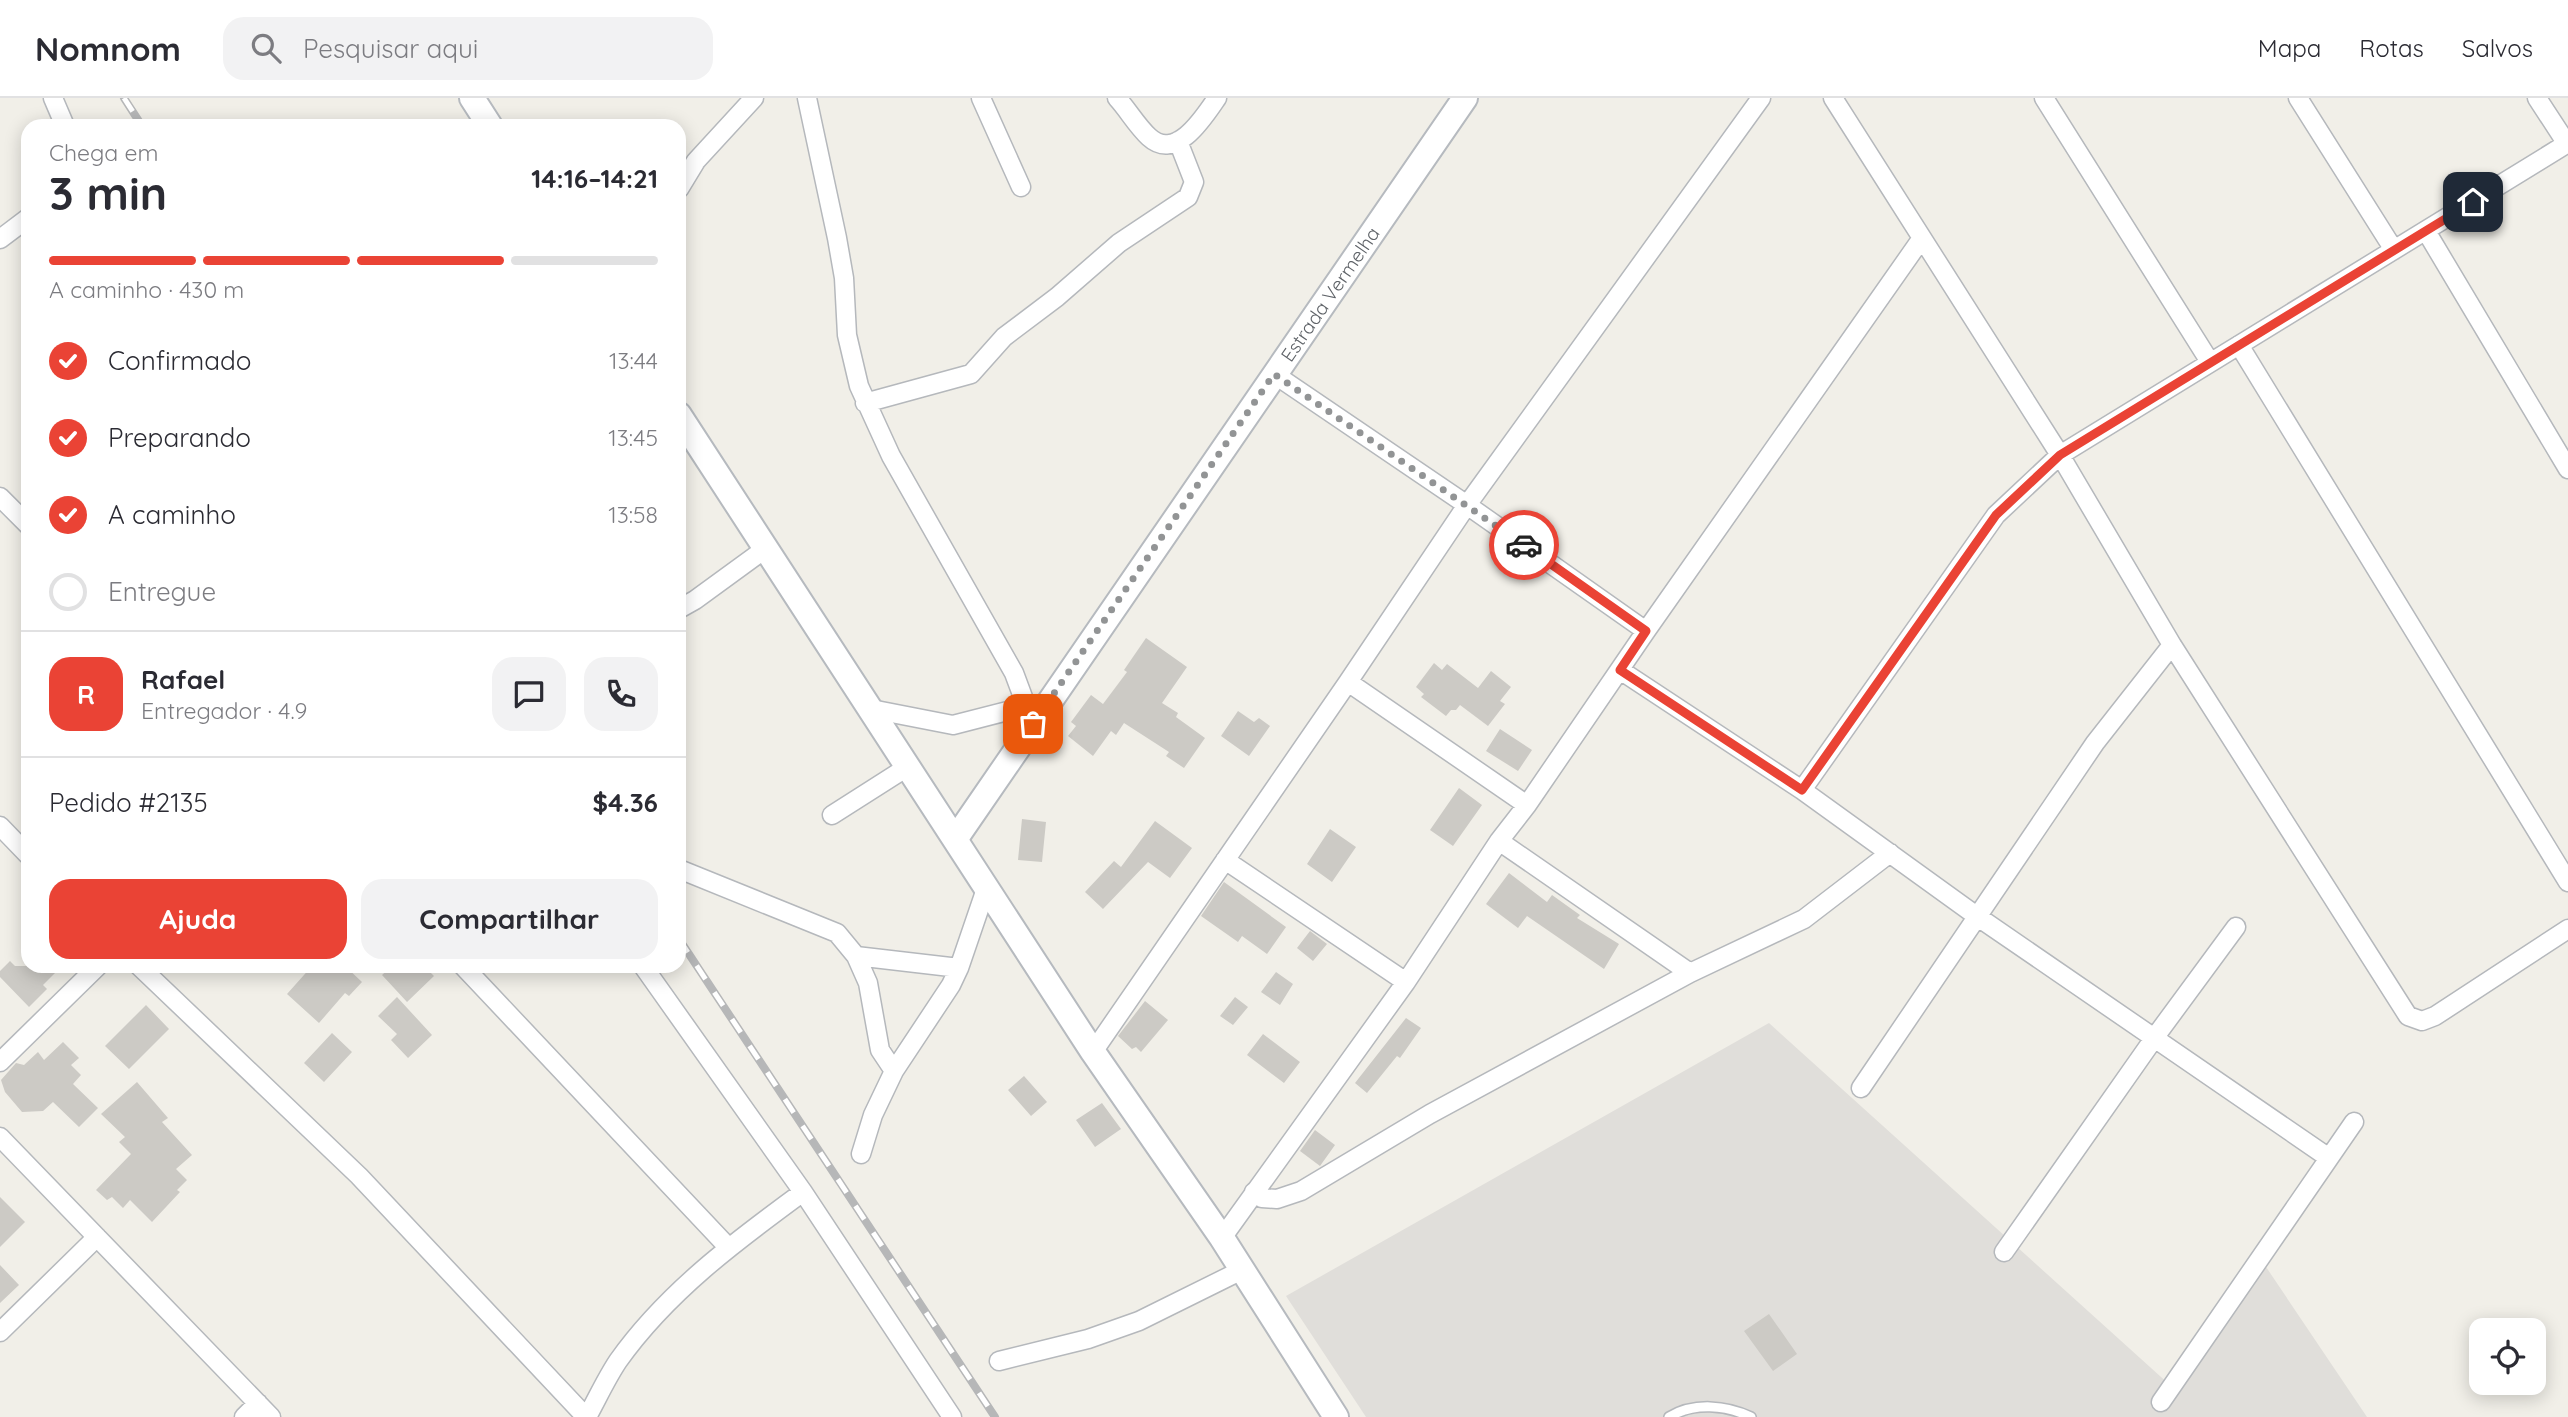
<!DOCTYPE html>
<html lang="pt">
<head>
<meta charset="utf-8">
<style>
  body { margin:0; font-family:Quicksand,sans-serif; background:#f2f2f3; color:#2b2b33; height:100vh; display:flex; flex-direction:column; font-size:26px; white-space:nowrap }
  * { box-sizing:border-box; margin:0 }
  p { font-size:23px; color:#7c7c81 }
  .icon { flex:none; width:38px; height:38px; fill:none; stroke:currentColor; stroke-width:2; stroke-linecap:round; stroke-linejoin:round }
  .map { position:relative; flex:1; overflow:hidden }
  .drawer { position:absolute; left:21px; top:21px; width:665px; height:854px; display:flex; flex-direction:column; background:#fff; border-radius:21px; box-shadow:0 4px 18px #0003 }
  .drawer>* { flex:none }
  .controls { position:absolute; left:2469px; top:1220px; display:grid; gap:14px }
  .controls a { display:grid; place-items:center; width:77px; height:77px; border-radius:14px; background:#fff; box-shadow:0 4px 18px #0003; font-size:35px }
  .pin { position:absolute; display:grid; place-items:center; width:60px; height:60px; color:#fff; margin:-30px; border-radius:14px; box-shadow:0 4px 10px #0006 }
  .courier { position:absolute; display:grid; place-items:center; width:70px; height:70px; margin:-35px; border:5px solid #ea4335; border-radius:50%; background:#fff; color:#222; box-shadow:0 2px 9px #0007 }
  .head em { font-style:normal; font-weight:700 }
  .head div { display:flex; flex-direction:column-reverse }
  .head { display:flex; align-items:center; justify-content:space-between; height:119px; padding:0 28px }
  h1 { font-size:46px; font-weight:700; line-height:52px }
  .bar { display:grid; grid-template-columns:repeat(4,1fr); gap:10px 7px; align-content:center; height:84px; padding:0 28px }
  .bar i { height:9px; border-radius:5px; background:#e1e1e2 }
  .bar .selected { background:#ea4335 }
  .bar p { grid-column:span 4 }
  .line { display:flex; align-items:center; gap:18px; padding:0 28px; border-top:2px solid #e1e1e2 }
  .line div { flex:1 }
  .round { display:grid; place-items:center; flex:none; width:74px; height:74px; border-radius:21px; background:#f2f2f3 }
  ol { padding:0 28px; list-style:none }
  li { display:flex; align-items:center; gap:21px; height:77px }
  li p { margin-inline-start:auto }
  li .icon { padding:7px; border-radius:50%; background:#ea4335; color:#fff; stroke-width:4 }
  li:last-child { color:#7c7c81 }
  li i { width:38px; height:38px; border:4px solid #e1e1e2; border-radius:50% }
  .primary-button { display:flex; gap:14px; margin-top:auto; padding:14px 28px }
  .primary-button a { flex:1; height:80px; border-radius:21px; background:#ea4335; color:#fff; font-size:28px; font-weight:700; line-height:80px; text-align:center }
  .primary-button a+a { background:#f2f2f3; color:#2b2b33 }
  header { display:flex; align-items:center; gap:42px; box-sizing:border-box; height:98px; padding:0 35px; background:#fff; border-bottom:2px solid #e1e1e2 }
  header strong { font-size:33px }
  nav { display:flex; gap:38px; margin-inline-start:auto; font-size:24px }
  .search { width:490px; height:63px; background:#f2f2f3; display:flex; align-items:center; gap:18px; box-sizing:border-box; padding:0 24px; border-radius:21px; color:#7c7c81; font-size:26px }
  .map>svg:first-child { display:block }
  .industrial { fill:#e0deda }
  .building { fill:#cccac5 }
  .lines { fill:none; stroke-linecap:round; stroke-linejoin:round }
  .lane-casing { stroke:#b5b8bc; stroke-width:12 }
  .street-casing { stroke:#b5b8bc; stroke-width:21 }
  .secondary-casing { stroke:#b6babf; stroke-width:28 }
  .lane { stroke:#fff; stroke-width:9 }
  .street { stroke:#fff; stroke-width:18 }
  .secondary { stroke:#fff; stroke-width:24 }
  .rail-casing { stroke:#b6b7b8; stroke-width:8 }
  .rail { stroke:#fff; stroke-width:5; stroke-dasharray:16; stroke-linecap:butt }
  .done { stroke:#929495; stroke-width:7; stroke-dasharray:0 12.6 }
  .route { stroke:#ea4335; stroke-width:9 }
  .labels { text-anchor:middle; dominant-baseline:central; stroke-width:5; stroke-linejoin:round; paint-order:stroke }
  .street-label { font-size:19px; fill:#5f6368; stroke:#fff }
</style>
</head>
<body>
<header>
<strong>Nomnom</strong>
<div class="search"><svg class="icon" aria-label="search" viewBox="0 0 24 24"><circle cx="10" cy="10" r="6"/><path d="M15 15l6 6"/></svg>Pesquisar aqui</div>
<nav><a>Mapa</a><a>Rotas</a><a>Salvos</a></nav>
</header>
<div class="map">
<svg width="2568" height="1319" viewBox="0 0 2568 1319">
  <rect width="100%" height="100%" fill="#f1efe8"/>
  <path class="industrial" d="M1769,925L2171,1288L2260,1160L2367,1319H1366L1286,1198Z"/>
  <path class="building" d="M1146,540L1187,569L1162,605L1178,615L1176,619L1205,640L1184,670L1166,658L1169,654L1124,625L1116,637L1111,633L1093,658L1068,638L1076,628L1071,624L1091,597L1103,606L1127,574L1124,572Z
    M1434,565L1442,572L1447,566L1478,590L1491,573L1511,589L1500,603L1505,606L1488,628L1460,607L1456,612H1451L1446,618L1421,599L1424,596L1416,589Z
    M1238,613L1254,624L1259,620L1270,628L1249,658L1221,638Z
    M1500,631L1532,652L1518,673L1486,653Z
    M1459,690L1482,707L1453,748L1430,732Z
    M1022,721L1046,724L1042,764L1018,762Z
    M1155,723L1192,750L1170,780L1148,764L1103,811L1085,794L1114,763L1121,769Z
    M1330,731L1356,749L1332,784L1307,766Z
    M1509,775L1547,804L1552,797L1580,817L1577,820L1619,846L1604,871L1527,818L1518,830L1486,806Z
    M1224,784L1286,829L1267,856L1242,838L1238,844L1201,818Z
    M1310,833L1327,846L1313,863L1297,850Z
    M10,863L15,868H62L43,887L47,891L29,909L0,879V873Z
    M312,868H345L362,884L349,898L345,895L319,925L287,896Z
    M392,868H424L434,878L407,904L382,877Z
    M1276,874L1293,886L1280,907L1261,894Z
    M397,899L432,937L408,960L391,942L397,936L378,918Z
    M1235,899L1248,909L1233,927L1220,918Z
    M1145,903L1168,922L1141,954L1136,949L1132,951L1118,938Z
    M146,907L169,931L129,971L105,948Z
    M1406,920L1421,930L1400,960L1397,958L1367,995L1355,985Z
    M332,935L352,954L324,984L304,965Z
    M1263,936L1300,964L1284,985L1247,957Z
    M63,944L79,960L71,967L81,977L73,986L98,1010L79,1029L53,1004L43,1013L22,1014L5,994L1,982L16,965L24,967L38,954L44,962Z
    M1024,978L1047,1004L1031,1018L1008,992Z
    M137,984L168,1020L162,1024L192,1057L176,1071L187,1082L177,1092L180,1094L152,1124L130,1102L123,1110L112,1099L107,1102L96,1092L131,1056L119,1044L125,1039L101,1016Z
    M1102,1005L1121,1031L1095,1049L1076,1022Z
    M1315,1032L1335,1047L1320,1068L1300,1053Z
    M0,1099L25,1124L0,1149Z
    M0,1167L19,1187L0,1205Z
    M1769,1216L1797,1256L1773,1273L1744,1233Z"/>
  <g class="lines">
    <defs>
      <path id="lane" d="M1669,1319C1694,1304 1726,1307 1751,1319"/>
      <path id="street" d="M53,0L65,28
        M807,0L837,140L844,180L847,237L859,288L891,358L1014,575L1033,626
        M981,0L1021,89
        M1117,0C1128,12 1137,28 1149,39C1176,64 1204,19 1217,0
        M1833,0L2060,357L2172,547L2408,918L2422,923L2435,918L2568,831
        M2044,0L2210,264
        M2298,0L2394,152
        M2537,0L2567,46
        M679,91L696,63L754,0
        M2426,133L2568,371
        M0,141L28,120
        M2239,247L2568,784
        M1274,276L1467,407L1646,533
        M865,305L971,276L1004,239L1057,199L1119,145L1188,99L1194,84L1178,43
        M0,399L28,427
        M679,511L695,502L765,451
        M1620,572L1802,692L1978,819L2329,1060
        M1348,584L1527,707
        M871,611L953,627L1027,608
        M1802,692L1996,417L2060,357L2568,45
        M832,717L909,668
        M0,728L28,757
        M1499,743L1690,875
        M1225,762L1406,884
        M679,771L837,835L856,858L868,885L880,952L894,973
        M856,858L959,870
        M139,868L359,1078L586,1319
        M463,868L728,1149
        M643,868L803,1094L952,1319
        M1093,954L1348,584L1467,407L1761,0
        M0,964L98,868
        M1861,990L2095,645L2172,547
        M0,1039L271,1319
        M861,1056L873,1017L894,973L951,887L959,870L987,788
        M1254,1094L1262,1100L1277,1101L1301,1093L1430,1016L1690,875L1804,821L1890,755
        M1222,1140L1406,884L1499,743L1527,707L1646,533L1922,140
        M2004,1154L2155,939L2236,829
        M0,1234L97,1139
        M999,1263L1088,1241L1139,1223L1242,1172
        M2161,1304L2354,1024
        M244,1319L258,1305
        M587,1319C597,1301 606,1281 618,1263C667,1194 736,1143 803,1094"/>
      <g id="secondary">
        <path d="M472,0L490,28"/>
        <path d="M679,317L1093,954L1222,1140L1336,1319"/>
        <path id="s1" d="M956,740L1465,0"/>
      </g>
    </defs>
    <use href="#lane" class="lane-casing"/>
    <use href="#street" class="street-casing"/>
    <use href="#secondary" class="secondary-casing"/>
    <use href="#lane" class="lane"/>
    <use href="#street" class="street"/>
    <use href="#secondary" class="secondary"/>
    <defs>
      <path id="rail" d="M124,0L142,28
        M679,841L995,1319"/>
    </defs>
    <use href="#rail" class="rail-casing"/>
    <use href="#rail" class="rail"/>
  </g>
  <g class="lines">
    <path class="done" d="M1033,626L1274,276L1524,447"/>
    <path class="route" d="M1524,447L1646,533L1620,572L1802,692L1996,417L2060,357L2473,104"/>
  </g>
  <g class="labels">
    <g class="street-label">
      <text stroke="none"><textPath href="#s1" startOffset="660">Estrada Vermelha</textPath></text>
    </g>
  </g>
</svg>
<div class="controls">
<a><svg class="icon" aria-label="locate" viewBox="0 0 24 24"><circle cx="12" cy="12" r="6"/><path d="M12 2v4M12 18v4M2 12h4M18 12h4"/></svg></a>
</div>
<div class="pin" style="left:1033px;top:626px;background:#ea580c"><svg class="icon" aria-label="bag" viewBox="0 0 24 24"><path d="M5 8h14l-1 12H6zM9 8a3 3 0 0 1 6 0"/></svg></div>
<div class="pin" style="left:2473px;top:104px;background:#1f2937"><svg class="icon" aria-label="home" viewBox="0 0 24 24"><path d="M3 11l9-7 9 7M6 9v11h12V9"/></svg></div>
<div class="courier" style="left:1524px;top:447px"><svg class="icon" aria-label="car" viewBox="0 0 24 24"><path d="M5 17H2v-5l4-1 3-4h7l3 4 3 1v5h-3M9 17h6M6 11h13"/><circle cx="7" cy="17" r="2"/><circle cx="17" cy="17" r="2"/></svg></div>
<section class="drawer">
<div class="head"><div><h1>3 min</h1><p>Chega em</p></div><em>14:16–14:21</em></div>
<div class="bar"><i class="selected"></i><i class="selected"></i><i class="selected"></i><i></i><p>A caminho · 430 m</p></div>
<ol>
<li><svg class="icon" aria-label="check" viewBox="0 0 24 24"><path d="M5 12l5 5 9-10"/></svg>Confirmado<p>13:44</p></li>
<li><svg class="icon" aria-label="check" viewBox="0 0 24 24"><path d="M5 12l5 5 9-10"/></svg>Preparando<p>13:45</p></li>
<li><svg class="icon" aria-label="check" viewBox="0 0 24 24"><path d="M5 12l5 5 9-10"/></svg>A caminho<p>13:58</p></li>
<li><i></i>Entregue</li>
</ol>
<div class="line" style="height:126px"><b class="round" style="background:#ea4335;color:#fff">R</b><div><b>Rafael</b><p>Entregador · 4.9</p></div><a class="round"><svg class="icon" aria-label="chat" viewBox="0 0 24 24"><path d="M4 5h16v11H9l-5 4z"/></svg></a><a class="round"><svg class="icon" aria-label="phone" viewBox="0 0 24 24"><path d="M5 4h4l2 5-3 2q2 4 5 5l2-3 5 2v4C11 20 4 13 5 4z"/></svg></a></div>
<div class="line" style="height:91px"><div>Pedido #2135</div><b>$4.36</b></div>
<div class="primary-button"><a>Ajuda</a><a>Compartilhar</a></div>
</section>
</div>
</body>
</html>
